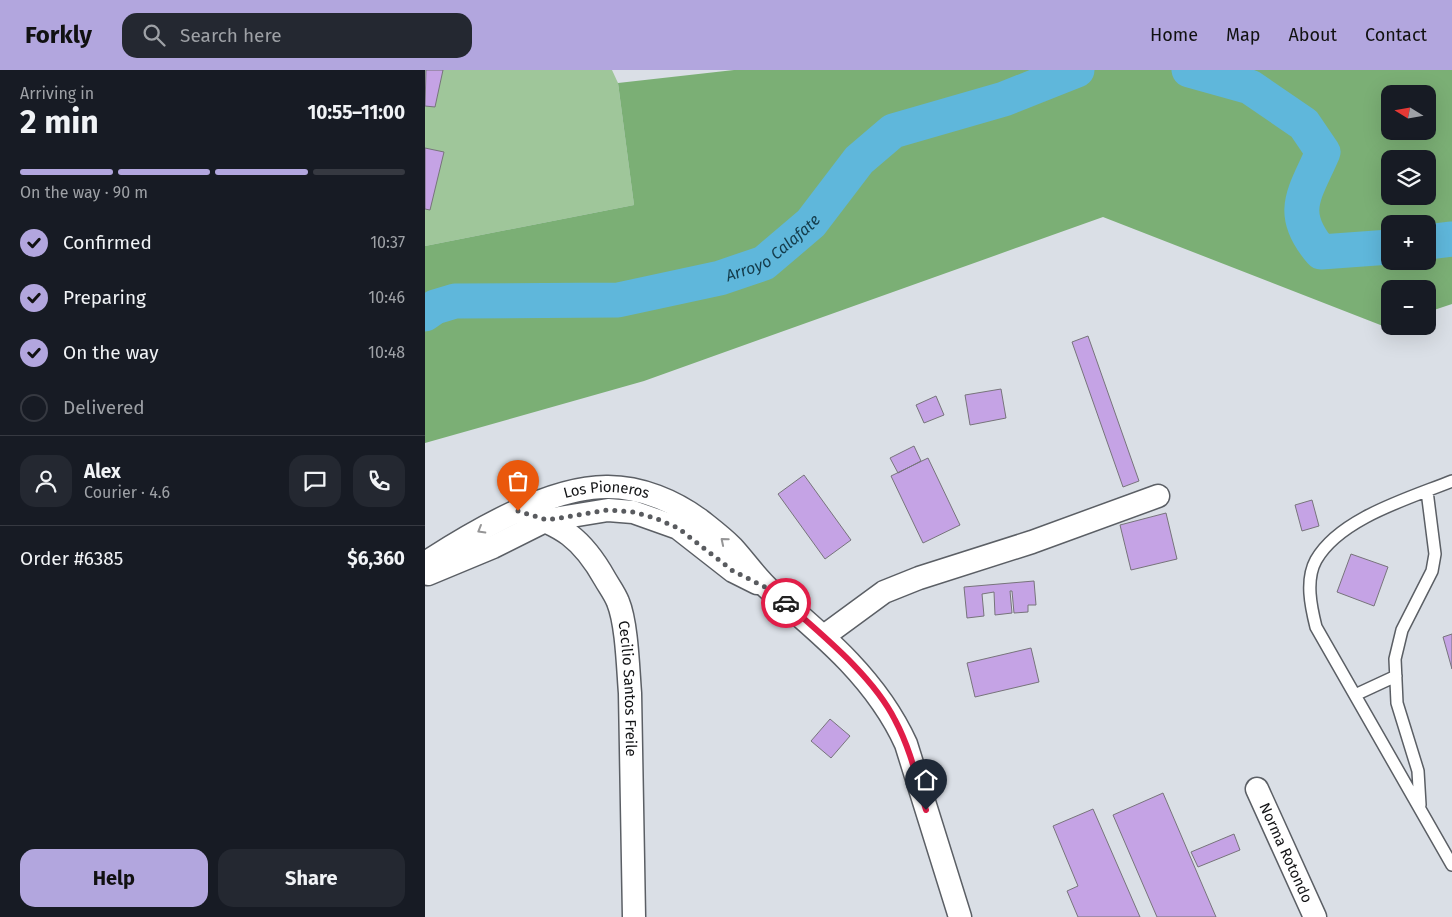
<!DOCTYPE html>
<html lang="en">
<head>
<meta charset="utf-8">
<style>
  body { margin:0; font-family:"Fira Sans",sans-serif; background:#242831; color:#f1f3f6; height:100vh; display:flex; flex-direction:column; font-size:19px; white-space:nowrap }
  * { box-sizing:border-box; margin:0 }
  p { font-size:16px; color:#9ea1a6 }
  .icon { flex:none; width:28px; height:28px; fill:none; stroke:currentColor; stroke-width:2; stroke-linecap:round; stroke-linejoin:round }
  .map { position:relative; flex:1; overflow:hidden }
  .side { display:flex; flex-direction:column; background:#171b24; width:425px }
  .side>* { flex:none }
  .needle { width:32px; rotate:281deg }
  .buttons { position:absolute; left:956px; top:15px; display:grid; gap:10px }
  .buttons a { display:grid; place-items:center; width:55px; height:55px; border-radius:10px; background:#171b24; box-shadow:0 5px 20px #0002; font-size:25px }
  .pin { position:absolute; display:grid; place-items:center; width:42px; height:42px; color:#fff; margin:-51px -21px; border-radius:50% 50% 50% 0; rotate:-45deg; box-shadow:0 0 5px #0007 }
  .pin .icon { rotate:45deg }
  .courier { position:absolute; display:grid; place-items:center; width:50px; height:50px; margin:-25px; border:4px solid #e11d48; border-radius:50%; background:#fff; color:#222; box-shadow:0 1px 6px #0007 }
  .headline em { font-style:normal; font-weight:700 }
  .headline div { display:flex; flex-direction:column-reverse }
  .headline { display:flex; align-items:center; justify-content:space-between; height:85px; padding:0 20px }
  h1 { font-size:32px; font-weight:700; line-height:38px }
  .bar { display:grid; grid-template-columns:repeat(4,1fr); gap:8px 5px; align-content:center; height:60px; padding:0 20px }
  .bar i { height:6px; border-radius:4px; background:#363941 }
  .bar .current { background:#b2a6de }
  .bar p { grid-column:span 4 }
  .line { display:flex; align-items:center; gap:12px; padding:0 20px; border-top:1px solid #363941 }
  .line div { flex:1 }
  .round { display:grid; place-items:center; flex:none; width:52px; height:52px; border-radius:15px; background:#242831 }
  ol { padding:0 20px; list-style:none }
  li { display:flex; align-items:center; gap:15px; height:55px }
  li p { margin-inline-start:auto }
  li .icon { padding:5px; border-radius:50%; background:#b2a6de; color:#111; stroke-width:4 }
  li:last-child { color:#9ea1a6 }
  li i { width:28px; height:28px; border:2px solid #363941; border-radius:50% }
  .cta { display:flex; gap:10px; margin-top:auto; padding:10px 20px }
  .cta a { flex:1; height:58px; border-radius:15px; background:#b2a6de; color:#111; font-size:20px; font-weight:700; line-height:58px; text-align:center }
  .cta a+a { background:#242831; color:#f1f3f6 }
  header { display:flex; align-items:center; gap:30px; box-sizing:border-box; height:70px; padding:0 25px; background:#b2a6de; color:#111 }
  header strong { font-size:24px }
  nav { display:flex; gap:28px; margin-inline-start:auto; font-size:18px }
  .search { width:350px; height:45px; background:#242831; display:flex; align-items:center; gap:12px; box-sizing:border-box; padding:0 18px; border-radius:15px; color:#9ea1a6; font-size:19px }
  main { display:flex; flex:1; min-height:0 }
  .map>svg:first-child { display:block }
  .green { fill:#9fc69a }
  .forest { fill:#7baf75; fill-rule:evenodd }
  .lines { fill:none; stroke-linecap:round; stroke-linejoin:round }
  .river { stroke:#5fb7db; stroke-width:35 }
  .building { fill:#c5a3e5; stroke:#77747b }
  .lane-casing { stroke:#5b5f65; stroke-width:14 }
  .street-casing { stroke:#5b5f65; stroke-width:25 }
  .lane { stroke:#fff; stroke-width:11 }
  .street { stroke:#fff; stroke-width:22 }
  .oneway { stroke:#959596 }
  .done { stroke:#595b5f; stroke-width:5; stroke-dasharray:0 9 }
  .route { stroke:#e11d48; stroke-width:6 }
  .labels { text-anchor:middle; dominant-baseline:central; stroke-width:4; stroke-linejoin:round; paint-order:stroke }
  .street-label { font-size:15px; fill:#131416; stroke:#fff }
  .water-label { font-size:16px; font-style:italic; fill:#143c4b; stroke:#fff }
</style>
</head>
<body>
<header>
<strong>Forkly</strong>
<div class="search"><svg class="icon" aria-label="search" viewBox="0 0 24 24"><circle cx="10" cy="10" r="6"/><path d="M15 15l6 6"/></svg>Search here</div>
<nav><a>Home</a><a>Map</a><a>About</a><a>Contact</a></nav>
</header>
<main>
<section class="side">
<div class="headline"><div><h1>2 min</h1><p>Arriving in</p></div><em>10:55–11:00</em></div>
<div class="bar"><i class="current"></i><i class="current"></i><i class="current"></i><i></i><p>On the way · 90 m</p></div>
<ol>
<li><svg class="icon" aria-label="check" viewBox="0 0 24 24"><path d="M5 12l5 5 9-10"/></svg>Confirmed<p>10:37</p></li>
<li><svg class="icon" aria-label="check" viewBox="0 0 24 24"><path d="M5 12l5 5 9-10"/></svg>Preparing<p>10:46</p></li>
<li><svg class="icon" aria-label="check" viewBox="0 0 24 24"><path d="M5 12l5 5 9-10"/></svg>On the way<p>10:48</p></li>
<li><i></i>Delivered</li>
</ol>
<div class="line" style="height:90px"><a class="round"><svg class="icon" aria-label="person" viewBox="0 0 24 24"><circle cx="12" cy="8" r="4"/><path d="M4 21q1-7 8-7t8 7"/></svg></a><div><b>Alex</b><p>Courier · 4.6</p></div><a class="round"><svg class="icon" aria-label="chat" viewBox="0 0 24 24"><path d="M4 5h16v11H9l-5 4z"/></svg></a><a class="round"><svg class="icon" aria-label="phone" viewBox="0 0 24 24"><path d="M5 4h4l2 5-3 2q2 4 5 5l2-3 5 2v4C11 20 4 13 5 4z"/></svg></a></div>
<div class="line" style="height:65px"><div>Order #6385</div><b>$6,360</b></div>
<div class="cta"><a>Help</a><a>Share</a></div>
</section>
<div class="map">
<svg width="1027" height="847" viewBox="0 0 1027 847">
  <rect width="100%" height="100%" fill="#dadfe6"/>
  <path class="green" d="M0,0H187L193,13L209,135L0,176Z"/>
  <path class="forest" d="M309,0H1027V234L1003,242L1002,219H965V254L958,256L678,147L219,311L0,373V176L209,135L193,13ZM965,24H1002V61H965ZM965,89H1002V126H965ZM965,154H1002V191H965Z"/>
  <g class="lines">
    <g class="river">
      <path d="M764,0L825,17L879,54L898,82C880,124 862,142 896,182L965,177"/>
      <path d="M1002,172L1027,169"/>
      <path id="s1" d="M0,244L10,237L30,231L193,230L295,208L339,193L386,153L434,90L468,61L579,29L652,0"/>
    </g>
  </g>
  <path class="building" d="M1,0H18L10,37L0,36Z
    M0,78L19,82L5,140L0,139Z
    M663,266L714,411L698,417L647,272Z
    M576,319L581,348L545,355L540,325Z
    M511,326L519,345L499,353L491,335Z
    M489,376L496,391L473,403L465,388Z
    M503,388L535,455L498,473L466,406Z
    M379,405L426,470L400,489L353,424Z
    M887,430L894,456L877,461L870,435Z
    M741,443L752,489L706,500L695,455Z
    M926,484L963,497L949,536L912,522Z
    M609,511L611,535H603V542L589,543L587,521H585L587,543L570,545L569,522L557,524L559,546L542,548L539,517Z
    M1027,564V599L1018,567Z
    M606,578L614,612L550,627L542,593Z
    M405,649L425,666L406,688L386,671Z
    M738,723L791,847H732L688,745Z
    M668,739L715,847H653L642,821L653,816L628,756Z
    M809,764L815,780L773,797L766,782Z"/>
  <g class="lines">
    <defs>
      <path id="lane" d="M1027,411C985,428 915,448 891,490C880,510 886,537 891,557L1027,795
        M930,625L971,606
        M995,735L993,701L972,633L970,589L977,560L1007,501L1010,484L1002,421"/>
      <g id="street">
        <path id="s2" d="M93,441C137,455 157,468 180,509C184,516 190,524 193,532C202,554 203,599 205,623L209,847"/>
        <path id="s3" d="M0,493C48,462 125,416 183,417C216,417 249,431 275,450C285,458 297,467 307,477C320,491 332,509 347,522C399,566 452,610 481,674L535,847"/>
        <path d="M3,504L68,477L122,450L183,440L208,442L253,458L308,501L332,513"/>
        <path d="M399,566L459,522L494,508L607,472L733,426"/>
        <path id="s4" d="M832,719L890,847"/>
      </g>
    </defs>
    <use href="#lane" class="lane-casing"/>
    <use href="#street" class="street-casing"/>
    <use href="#lane" class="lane"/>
    <use href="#street" class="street"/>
  </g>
  <defs><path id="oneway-chevron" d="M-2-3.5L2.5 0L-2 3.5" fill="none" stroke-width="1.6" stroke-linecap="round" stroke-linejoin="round" transform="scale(1.25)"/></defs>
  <g class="oneway">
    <use href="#oneway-chevron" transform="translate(56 460) rotate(150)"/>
    <use href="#oneway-chevron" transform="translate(299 471) rotate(-140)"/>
  </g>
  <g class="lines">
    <path class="done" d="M93,441L122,450L183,440L208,442L230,448L253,458L308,501L344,519L361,533"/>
    <path class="route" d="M361,533C397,565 448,606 470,650C485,678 492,709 501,740"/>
  </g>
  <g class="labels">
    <g class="street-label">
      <text stroke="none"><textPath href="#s3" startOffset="199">Los Pioneros</textPath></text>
      <text stroke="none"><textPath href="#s2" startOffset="228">Cecilio Santos Freile</textPath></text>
      <text stroke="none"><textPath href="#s4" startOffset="70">Norma Rotondo</textPath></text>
    </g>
    <g class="water-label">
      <text stroke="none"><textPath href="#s1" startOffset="362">Arroyo Calafate</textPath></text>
    </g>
  </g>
</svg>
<div class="buttons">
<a><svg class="needle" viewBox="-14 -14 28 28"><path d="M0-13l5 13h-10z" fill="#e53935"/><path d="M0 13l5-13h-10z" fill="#9ea1a6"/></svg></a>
<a><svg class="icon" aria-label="layers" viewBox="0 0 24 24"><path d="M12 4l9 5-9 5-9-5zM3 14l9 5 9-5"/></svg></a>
<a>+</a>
<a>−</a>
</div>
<div class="pin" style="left:93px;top:441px;background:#ea580c"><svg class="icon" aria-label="bag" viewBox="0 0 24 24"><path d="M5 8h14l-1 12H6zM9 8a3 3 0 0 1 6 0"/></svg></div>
<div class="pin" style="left:501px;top:740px;background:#1f2937"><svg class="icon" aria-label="home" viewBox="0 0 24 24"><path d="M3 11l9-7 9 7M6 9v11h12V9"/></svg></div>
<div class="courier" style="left:361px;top:533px"><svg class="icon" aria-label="car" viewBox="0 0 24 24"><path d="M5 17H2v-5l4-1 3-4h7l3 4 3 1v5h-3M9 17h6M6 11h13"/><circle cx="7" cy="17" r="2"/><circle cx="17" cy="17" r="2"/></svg></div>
</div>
</main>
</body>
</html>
